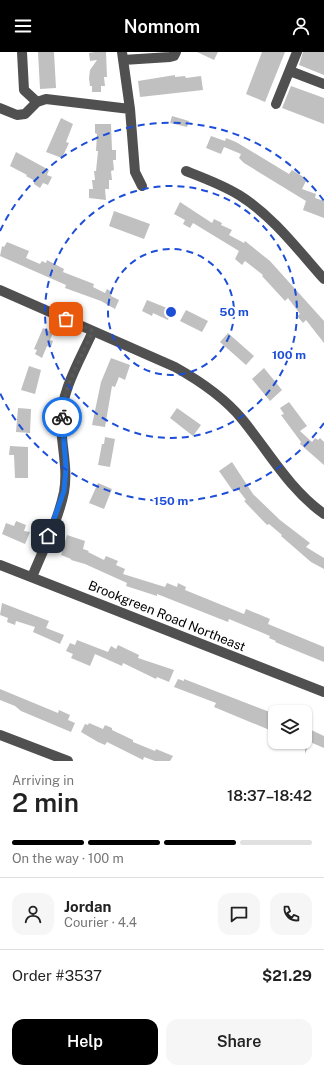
<!DOCTYPE html>
<html lang="en">
<head>
<meta charset="utf-8">
<style>
  body { margin:0; font-family:"Public Sans",sans-serif; background:#f6f6f6; color:#222; height:100vh; display:flex; flex-direction:column; font-size:15px; white-space:nowrap }
  * { box-sizing:border-box; margin:0 }
  p { font-size:13px; color:#767676 }
  .icon { flex:none; width:22px; height:22px; fill:none; stroke:currentColor; stroke-width:2; stroke-linecap:round; stroke-linejoin:round }
  .map { position:relative; height:709px; overflow:hidden }
  .sheet { display:flex; flex-direction:column; background:#fff; flex:1 }
  .sheet>* { flex:none }
  .fabs { position:absolute; left:268px; top:653px; display:grid; gap:8px }
  .fabs a { display:grid; place-items:center; width:44px; height:44px; border-radius:8px; background:#fff; box-shadow:0 1px 3px #0004; font-size:20px }
  .pin { position:absolute; display:grid; place-items:center; width:34px; height:34px; color:#fff; margin:-17px; border-radius:8px; box-shadow:0 2px 6px #0006 }
  .courier { position:absolute; display:grid; place-items:center; width:40px; height:40px; margin:-20px; border:3px solid #1a73e8; border-radius:50%; background:#fff; color:#222; box-shadow:0 1px 5px #0007 }
  .head em { font-style:normal; font-weight:600 }
  .head div { display:flex; flex-direction:column-reverse }
  .head { display:flex; align-items:center; justify-content:space-between; height:68px; padding:0 12px }
  h1 { font-size:26px; font-weight:600; line-height:30px }
  .bar { display:grid; grid-template-columns:repeat(4,1fr); gap:6px 4px; align-content:center; height:48px; padding:0 12px }
  .bar i { height:5px; border-radius:3px; background:#e0e0e0 }
  .bar .current { background:#000 }
  .bar p { grid-column:span 4 }
  .line { display:flex; align-items:center; gap:10px; padding:0 12px; border-top:1px solid #e0e0e0 }
  .line div { flex:1 }
  .round { display:grid; place-items:center; flex:none; width:42px; height:42px; border-radius:12px; background:#f6f6f6 }
  .action { display:flex; gap:8px; margin-top:auto; padding:8px 12px }
  .action a { flex:1; height:46px; border-radius:12px; background:#000; color:#fff; font-size:16px; font-weight:600; line-height:46px; text-align:center }
  .action a+a { background:#f6f6f6; color:#222 }
  header { display:flex; justify-content:space-between; align-items:center; height:52px; padding:0 12px; background:#000; color:#fff; font-size:18px; font-weight:600 }
  .map>svg:first-child { display:block }
  .building { fill:#c0c0c0 }
  .lines { fill:none; stroke-linecap:round; stroke-linejoin:round }
  .minor { stroke:#505050; stroke-width:10 }
  .done { stroke:#595959; stroke-width:4; stroke-dasharray:0 7.2 }
  .route { stroke:#1a73e8; stroke-width:5 }
  .ring { fill:none; stroke:#1d4ed8; stroke-width:2; stroke-dasharray:7 5 }
  .labels { text-anchor:middle; dominant-baseline:central; stroke-width:4; stroke-linejoin:round; paint-order:stroke }
  .street-label { font-size:13px; fill:#000; stroke:#fff }
  .centre { fill:#1d4ed8; stroke:#fff; stroke-width:2 }
  .ring-label { font-size:12px; text-anchor:middle; font-weight:bold; fill:#1d4ed8; stroke:#fff; stroke-width:4; stroke-linejoin:round; paint-order:stroke }
</style>
</head>
<body>
<header><svg class="icon" aria-label="menu" viewBox="0 0 24 24"><path d="M4 6h16M4 12h16M4 18h16"/></svg>Nomnom<svg class="icon" aria-label="person" viewBox="0 0 24 24"><circle cx="12" cy="8" r="4"/><path d="M4 21q1-7 8-7t8 7"/></svg></header>
<div class="map">
<svg width="324" height="709" viewBox="0 0 324 709">
  <rect width="100%" height="100%" fill="#fff"/>
  <path class="building" d="M38,0H54L56,36L40,37Z
    M95,0H106L107,25H104L105,34H101V40H92V34H90L89,26L90,18L97,8L90,9L89,1Z
    M197,0H218L214,8Z
    M262,0H285L265,50L246,42Z
    M303,0H324V23L299,13Z
    M175,23V25L185,24L186,26L201,24L203,38L140,45L138,29Z
    M291,34L324,46V72L282,56Z
    M172,64L189,69L187,75L170,71Z
    M61,66L73,72L66,90L69,91L62,106L46,100Z
    M95,72H111L112,98H116V108H113L114,118L111,119L112,128H109V137H105L106,148L89,146V137H93L92,128H95L94,119H96L98,99H96L97,82L95,81Z
    M211,84L225,89L226,86L236,90L289,122L292,118L307,127L302,137L316,142L315,146L324,149V166L303,158L306,149L244,111L239,106L241,102L224,95L221,102L206,96Z
    M16,100L49,118L47,123L52,125L48,133L43,131L40,136L34,132L35,129L26,124L27,123L10,114Z
    M180,150L212,171L214,167L222,171L221,173L232,178L229,183L244,191L245,189L270,209L324,269V291L306,268L303,271L297,264L300,262L288,246L285,249L262,224L263,223L245,209L242,213L235,207L239,199L193,171L190,176L183,172L185,168L174,162Z
    M114,159L150,172L144,187L109,174Z
    M7,190L29,199L26,206L40,212L42,209L46,211L47,208L64,217L63,220L94,232L93,235L105,241L107,237L112,240L111,244L119,248L115,257L101,249L65,236L66,233L0,204L2,194L4,195Z
    M147,248L172,258L168,268L153,261L152,264L142,259Z
    M186,258L208,269L202,280L180,269Z
    M43,276L53,281L50,288L53,289L51,295L47,294L42,306L35,302L37,298L34,297Z
    M228,281L254,304L246,313L220,290Z
    M111,306L130,313L125,328L119,325L115,335L112,334L105,375L92,373L101,330Z
    M29,314L41,318L35,342L21,338Z
    M264,316L282,338L270,349L252,327Z
    M289,350L307,374L300,379L312,390L315,386L318,388L320,386L324,390V413L300,392L301,390L281,363L284,362L280,356Z
    M18,356L31,357L30,381L16,380Z
    M177,356L201,373L193,384L170,366Z
    M105,385L115,387L110,415L98,413L102,392H104Z
    M10,394L28,395V426H15L14,403H9Z
    M232,410L253,442L280,468L310,491L306,495L324,506V517L311,510L281,484L282,483L269,472L267,473L244,449L246,448L237,436L233,439L219,419Z
    M98,431L112,437L104,457L89,451Z
    M16,469L26,473L24,479L30,480L25,492L2,482L6,471L14,474Z
    M67,483L85,489L83,497L89,499L88,500L104,508L106,504L118,509L116,513L125,517L123,522L165,535L167,531L177,535L178,531L186,535L185,538L244,562L246,557L270,567L268,572L324,595V610L275,590L276,589L269,586L270,584L229,567L228,570L157,542V544L126,534L127,531L85,512L71,508V507L61,503Z
    M2,551L49,569L46,576L64,583L60,592L33,580L35,575L16,569L15,573L7,570L8,566L0,563Z
    M77,588L108,600L111,594L116,597L118,593L139,603L138,606L174,618L169,630L157,625L156,627L123,611L122,614L95,602L90,614L71,606L73,602L66,599L70,591L75,593Z
    M178,627L184,629V627L275,662V672L272,679L214,655L216,651L174,635Z
    M0,637L58,661L59,658L70,663L68,668L75,671L71,680L21,659L15,654L0,648Z
    M89,671L103,677L105,673L112,676V678L133,688V690L155,699L156,697L173,704L170,709H155L144,705L143,708L107,690L105,693L98,690L81,680L85,672L88,673Z
    M305,675L324,684V696L310,690L305,702Z"/>
  <g class="lines">
    <path class="minor" d="M22,0L24,38L37,50
      M122,0L130,57L135,120L142,134
      M123,8L170,5L174,4L176,0
      M290,19L324,32
      M276,52L297,0
      M0,56L17,63L25,62L37,50L46,47L130,57
      M186,119C204,126 223,133 239,143C273,164 298,198 324,227
      M0,238L175,315C200,329 224,345 242,367C269,400 289,437 324,462
      M0,513L324,640
      M32,525C43,498 58,469 64,440C68,418 62,396 61,373C60,340 80,308 93,279
      M0,683L68,709"/>
  </g>
  <g class="lines">
    <path class="done" d="M62,365C63,335 81,306 93,279L66,267"/>
    <path class="route" d="M48,484L64,439L66,416L62,365"/>
  </g>
  <g class="ring">
    <circle cx="171" cy="260" r="63"/>
    <circle cx="171" cy="260" r="126"/>
    <path d="M324 371A189 189 0 0 1 0 341M0 179A189 189 0 0 1 324 149"/>
  </g>
  <g class="labels">
    <g class="street-label">
      <text transform="translate(167 564) rotate(22)">Brookgreen Road Northeast</text>
    </g>
  </g>
  <circle cx="171" cy="260" r="6" class="centre"/>
  <g class="ring-label">
    <text x="234" y="264">50 m</text>
    <text x="289" y="307">100 m</text>
    <text x="171" y="453">150 m</text>
  </g>
</svg>
<div class="fabs">
<a><svg class="icon" aria-label="layers" viewBox="0 0 24 24"><path d="M12 4l9 5-9 5-9-5zM3 14l9 5 9-5"/></svg></a>
</div>
<div class="pin" style="left:66px;top:267px;background:#ea580c"><svg class="icon" aria-label="bag" viewBox="0 0 24 24"><path d="M5 8h14l-1 12H6zM9 8a3 3 0 0 1 6 0"/></svg></div>
<div class="pin" style="left:48px;top:484px;background:#1f2937"><svg class="icon" aria-label="home" viewBox="0 0 24 24"><path d="M3 11l9-7 9 7M6 9v11h12V9"/></svg></div>
<div class="courier" style="left:62px;top:365px"><svg class="icon" aria-label="bike" viewBox="0 0 24 24"><circle cx="6" cy="16" r="4"/><circle cx="18" cy="16" r="4"/><path d="M6 16l4-8h5l3 8M10 8l3 8H6M13 5h3"/></svg></div>
</div>
<section class="sheet">
<div class="head"><div><h1>2 min</h1><p>Arriving in</p></div><em>18:37–18:42</em></div>
<div class="bar"><i class="current"></i><i class="current"></i><i class="current"></i><i></i><p>On the way · 100 m</p></div>
<div class="line" style="height:72px"><a class="round"><svg class="icon" aria-label="person" viewBox="0 0 24 24"><circle cx="12" cy="8" r="4"/><path d="M4 21q1-7 8-7t8 7"/></svg></a><div><b>Jordan</b><p>Courier · 4.4</p></div><a class="round"><svg class="icon" aria-label="chat" viewBox="0 0 24 24"><path d="M4 5h16v11H9l-5 4z"/></svg></a><a class="round"><svg class="icon" aria-label="phone" viewBox="0 0 24 24"><path d="M5 4h4l2 5-3 2q2 4 5 5l2-3 5 2v4C11 20 4 13 5 4z"/></svg></a></div>
<div class="line" style="height:52px"><div>Order #3537</div><b>$21.29</b></div>
<div class="action"><a>Help</a><a>Share</a></div>
</section>
</body>
</html>
